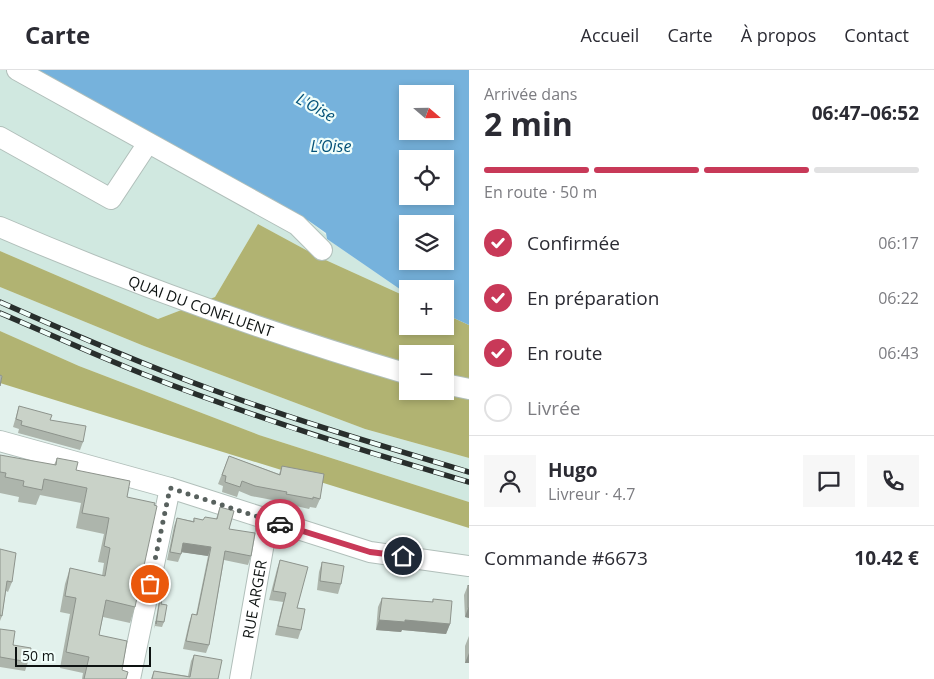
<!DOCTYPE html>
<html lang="fr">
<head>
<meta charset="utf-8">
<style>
  body { margin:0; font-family:"Open Sans",sans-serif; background:#f7f7f7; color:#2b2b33; height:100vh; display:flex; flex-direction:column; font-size:19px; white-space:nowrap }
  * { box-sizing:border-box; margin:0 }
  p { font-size:16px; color:#7c7c81 }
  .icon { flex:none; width:28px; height:28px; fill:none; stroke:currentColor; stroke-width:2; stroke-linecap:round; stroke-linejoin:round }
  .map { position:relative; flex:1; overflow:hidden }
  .drawer { display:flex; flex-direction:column; background:#fff; width:465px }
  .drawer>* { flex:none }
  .needle { width:32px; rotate:110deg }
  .buttons { position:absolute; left:399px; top:15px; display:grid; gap:10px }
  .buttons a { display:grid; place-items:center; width:55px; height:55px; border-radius:0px; background:#fff; box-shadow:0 2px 8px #0003; font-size:25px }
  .scale { position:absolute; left:15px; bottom:12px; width:136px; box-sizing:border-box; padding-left:5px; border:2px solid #0e1312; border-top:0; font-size:14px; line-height:18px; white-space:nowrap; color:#0e1312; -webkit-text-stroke:4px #f0fefa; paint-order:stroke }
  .pin { position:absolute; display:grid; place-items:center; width:42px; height:42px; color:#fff; margin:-21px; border:2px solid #fff; border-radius:50%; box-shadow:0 1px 5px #0007 }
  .courier { position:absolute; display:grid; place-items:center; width:50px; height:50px; margin:-25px; border:4px solid #c83958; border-radius:50%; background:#fff; color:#222; box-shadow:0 1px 6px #0007 }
  .head em { font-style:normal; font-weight:700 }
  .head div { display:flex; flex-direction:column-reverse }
  .head { display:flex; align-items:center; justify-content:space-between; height:85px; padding:0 15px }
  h1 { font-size:32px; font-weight:700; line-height:38px }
  .bar { display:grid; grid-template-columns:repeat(4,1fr); gap:8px 5px; align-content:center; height:60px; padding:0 15px }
  .bar i { height:6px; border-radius:4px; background:#e1e1e2 }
  .bar .selected { background:#c83958 }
  .bar p { grid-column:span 4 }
  .line { display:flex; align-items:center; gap:12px; padding:0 15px; border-top:1px solid #e1e1e2 }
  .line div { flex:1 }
  .round { display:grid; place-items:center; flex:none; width:52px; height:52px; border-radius:0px; background:#f7f7f7 }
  ol { padding:0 15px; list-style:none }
  li { display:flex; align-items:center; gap:15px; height:55px }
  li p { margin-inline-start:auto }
  li .icon { padding:5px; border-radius:50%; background:#c83958; color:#fff; stroke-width:4 }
  li:last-child { color:#7c7c81 }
  li i { width:28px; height:28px; border:2px solid #e1e1e2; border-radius:50% }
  header { display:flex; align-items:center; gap:30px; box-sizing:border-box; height:70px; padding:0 25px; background:#fff; border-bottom:1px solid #e1e1e2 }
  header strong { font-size:24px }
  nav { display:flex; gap:28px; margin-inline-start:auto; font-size:18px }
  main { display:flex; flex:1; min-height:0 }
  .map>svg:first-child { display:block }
  .built { fill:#d0e8e0 }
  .forest { fill:#b1b372; fill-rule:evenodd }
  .water { fill:#76b2dc; fill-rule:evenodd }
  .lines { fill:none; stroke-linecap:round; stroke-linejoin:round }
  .minor-casing { stroke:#b1bfba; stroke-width:22 }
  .minor { stroke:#fff; stroke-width:20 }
  .rail-casing { stroke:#282e2c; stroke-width:5.5 }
  .rail { stroke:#f0fefa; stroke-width:4; stroke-dasharray:11; stroke-linecap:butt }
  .wall { fill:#adb5ac }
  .shaded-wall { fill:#8d938c }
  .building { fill:#c9d2c8; stroke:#8d938c }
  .done { stroke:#58615e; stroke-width:5; stroke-dasharray:0 9 }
  .route { stroke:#c83958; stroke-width:6 }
  .labels { text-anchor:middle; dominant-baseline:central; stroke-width:4.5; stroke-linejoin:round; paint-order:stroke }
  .street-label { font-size:15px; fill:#0e1312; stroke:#f0fefa }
  .water-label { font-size:16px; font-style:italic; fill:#045279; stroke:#f0fefa }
</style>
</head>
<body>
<header>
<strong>Carte</strong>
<nav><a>Accueil</a><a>Carte</a><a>À propos</a><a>Contact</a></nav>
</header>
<main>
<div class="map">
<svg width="469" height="609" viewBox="0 0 469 609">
  <rect width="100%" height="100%" fill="#e2f1ec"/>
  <path class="built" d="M0,0H37L309,151L326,165L327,169L407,224V227L319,187L258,154L215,227L158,249L0,181Z
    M0,217L144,276L365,359L469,388V432L259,365L79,296L0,261Z"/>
  <path class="forest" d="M258,154L319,187L407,227L408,256H445V244L469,255V388L365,359L144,276L0,217V181L158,249L215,227ZM408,284H445V321H408Z
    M0,261L79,296L259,365L469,432V458L0,313Z"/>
  <path class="water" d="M37,0H469V255L445,244V219H408L407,224L327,169L326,163L309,151ZM408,24H445V61H408ZM408,89H445V126H408ZM408,154H445V191H408Z"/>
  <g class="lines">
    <defs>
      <g id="minor">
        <path d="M17,0L297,155L322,180"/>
        <path d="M0,67L111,129L148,73"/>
        <path id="s1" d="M0,157C132,214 269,263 408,304"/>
        <path d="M445,314L469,319"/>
        <path d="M0,371L170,418L370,482L469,496"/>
        <path d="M130,609L170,418"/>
        <path id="s2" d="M240,609L268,450"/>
      </g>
    </defs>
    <use href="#minor" class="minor-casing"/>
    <use href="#minor" class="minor"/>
    <defs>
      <path id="rail" d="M0,232C70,263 141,294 213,320C297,351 383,376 469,402
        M0,243C47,263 95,285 143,304C249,346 359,380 469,412"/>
    </defs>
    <use href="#rail" class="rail-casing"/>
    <use href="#rail" class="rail"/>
  </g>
  <path class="wall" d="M19,336L50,350L83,372L80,380L18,363L19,359L13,357Z
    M0,386L54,395L57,388L76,400L127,427L135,537L130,553L103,547L99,565L126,609H82L83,603L60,598L70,544L60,542L65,514L70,498L102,506L104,493L98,492L104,464L76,458L81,433L40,425L36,435L18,432L19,427L0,423Z
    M229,386L279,404L282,396L320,429L316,438L310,437L309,439L283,433V432L251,426L239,421L237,427L222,422L223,416L218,414Z
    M220,437L229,459L251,486L248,495L224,490L209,575L206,583L183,579L189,553L192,544L196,545L208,486L182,482L178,492L167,490L174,456L177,448L193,451L194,448L203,450L216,449Z
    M0,479L12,512L8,522L6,521L2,546L0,551Z
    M280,490L297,538L301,560L298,569L275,565L283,532L269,530L277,499Z
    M322,492L341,514L338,524L317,520L319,502Z
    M468,515L469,516V548L465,547L464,525Z
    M162,516L161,534L164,552L162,557L155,556L154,559L161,520Z
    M382,528L432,532L433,529L450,554L446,564L402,560L401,562L376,560L378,537Z
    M0,559L28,592L25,601L0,597Z
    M469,566V593H465V576Z
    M194,585L218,609H151L154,601L188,606L191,591Z"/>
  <path class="shaded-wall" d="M183,473L211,477L208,486L180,482Z
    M468,538H469V548L465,547Z
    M379,550H405L450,554L446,564L402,560L401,562L376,560Z
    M469,583V593H465Z"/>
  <path class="building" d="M0,305L2,306L0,316Z
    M19,336L52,345L50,350L86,356L83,372L21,355L22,351L16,349Z
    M0,385L56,395L57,388L78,392L76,400L130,411L127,427L155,433L154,435L157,436L135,537L106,530L99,565L127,571L122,600L128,602L126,609H84L89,587L66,582L76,528L65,526L70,498L105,506L110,478L104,476L109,448L82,443L87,418L44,409L42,420L23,416L24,411L5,407L6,403L0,402Z
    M229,386L280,405L282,396L324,404L320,429L313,427V429L286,424L287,422L255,416L242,411L240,417L225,412L226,406L222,405Z
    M220,437L234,441L229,459L255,463L251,486L225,481L209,575L186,571L192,544L197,545L211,477L183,473L181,484L170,482L177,448L194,452V448L203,450L205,447L217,449Z
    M0,479L16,483L12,512L7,511L2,546L0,545Z
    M280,490L308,497L297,538L305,539L301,560L278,556L286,523L273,521Z
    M322,492L344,496L341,514L320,511Z
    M468,515L469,516V538H468Z
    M162,516L165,517L161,534L167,535L164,552L156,551V554Z
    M382,528L433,532V529L452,531L450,554L405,550V552L379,550Z
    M0,559L15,561L13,575L31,578L28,592L0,587Z
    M194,585L222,590L218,609H152L154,601L190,607Z"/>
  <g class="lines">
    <path class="done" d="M150,514L170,418L280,454"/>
    <path class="route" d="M280,454L370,482L403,486"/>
  </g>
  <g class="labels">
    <g class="street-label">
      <text stroke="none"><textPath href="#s1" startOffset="216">QUAI DU CONFLUENT</textPath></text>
      <text stroke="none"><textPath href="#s2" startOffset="81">RUE ARGER</textPath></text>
    </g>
    <g class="water-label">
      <text transform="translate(316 37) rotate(29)">L'Oise</text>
      <text x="331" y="76">L’Oise</text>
    </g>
  </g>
</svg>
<div class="buttons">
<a><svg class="needle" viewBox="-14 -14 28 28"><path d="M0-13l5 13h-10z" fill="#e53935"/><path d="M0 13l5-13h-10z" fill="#7c7c81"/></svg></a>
<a><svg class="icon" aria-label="locate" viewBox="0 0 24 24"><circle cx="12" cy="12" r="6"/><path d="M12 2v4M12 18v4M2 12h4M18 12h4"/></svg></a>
<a><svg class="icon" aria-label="layers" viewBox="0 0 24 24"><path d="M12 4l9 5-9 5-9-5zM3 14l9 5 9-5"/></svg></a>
<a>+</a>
<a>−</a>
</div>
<div class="scale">50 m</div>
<div class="pin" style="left:150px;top:514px;background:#ea580c"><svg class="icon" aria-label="bag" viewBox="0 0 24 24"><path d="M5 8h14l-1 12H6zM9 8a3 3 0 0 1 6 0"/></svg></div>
<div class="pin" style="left:403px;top:486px;background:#1f2937"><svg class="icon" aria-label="home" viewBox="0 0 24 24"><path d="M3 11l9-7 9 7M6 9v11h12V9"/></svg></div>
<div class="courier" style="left:280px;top:454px"><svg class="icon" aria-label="car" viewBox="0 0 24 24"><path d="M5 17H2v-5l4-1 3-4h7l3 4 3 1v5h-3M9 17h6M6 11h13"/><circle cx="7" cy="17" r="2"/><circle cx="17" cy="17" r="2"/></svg></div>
</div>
<section class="drawer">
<div class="head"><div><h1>2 min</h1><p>Arrivée dans</p></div><em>06:47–06:52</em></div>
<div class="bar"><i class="selected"></i><i class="selected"></i><i class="selected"></i><i></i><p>En route · 50 m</p></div>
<ol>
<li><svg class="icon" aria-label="check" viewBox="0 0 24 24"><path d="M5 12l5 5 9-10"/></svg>Confirmée<p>06:17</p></li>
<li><svg class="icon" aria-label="check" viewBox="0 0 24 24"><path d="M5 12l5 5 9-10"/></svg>En préparation<p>06:22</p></li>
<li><svg class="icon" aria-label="check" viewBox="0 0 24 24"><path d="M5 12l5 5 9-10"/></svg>En route<p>06:43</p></li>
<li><i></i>Livrée</li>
</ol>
<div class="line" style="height:90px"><a class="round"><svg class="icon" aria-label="person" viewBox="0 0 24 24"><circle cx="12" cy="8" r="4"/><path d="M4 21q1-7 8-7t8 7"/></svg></a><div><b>Hugo</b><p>Livreur · 4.7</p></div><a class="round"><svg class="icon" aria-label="chat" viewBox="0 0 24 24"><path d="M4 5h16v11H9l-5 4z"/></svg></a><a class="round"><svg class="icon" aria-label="phone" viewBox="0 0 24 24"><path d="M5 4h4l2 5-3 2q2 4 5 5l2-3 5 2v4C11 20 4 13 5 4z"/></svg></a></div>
<div class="line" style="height:65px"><div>Commande #6673</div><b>10.42 €</b></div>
</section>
</main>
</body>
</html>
